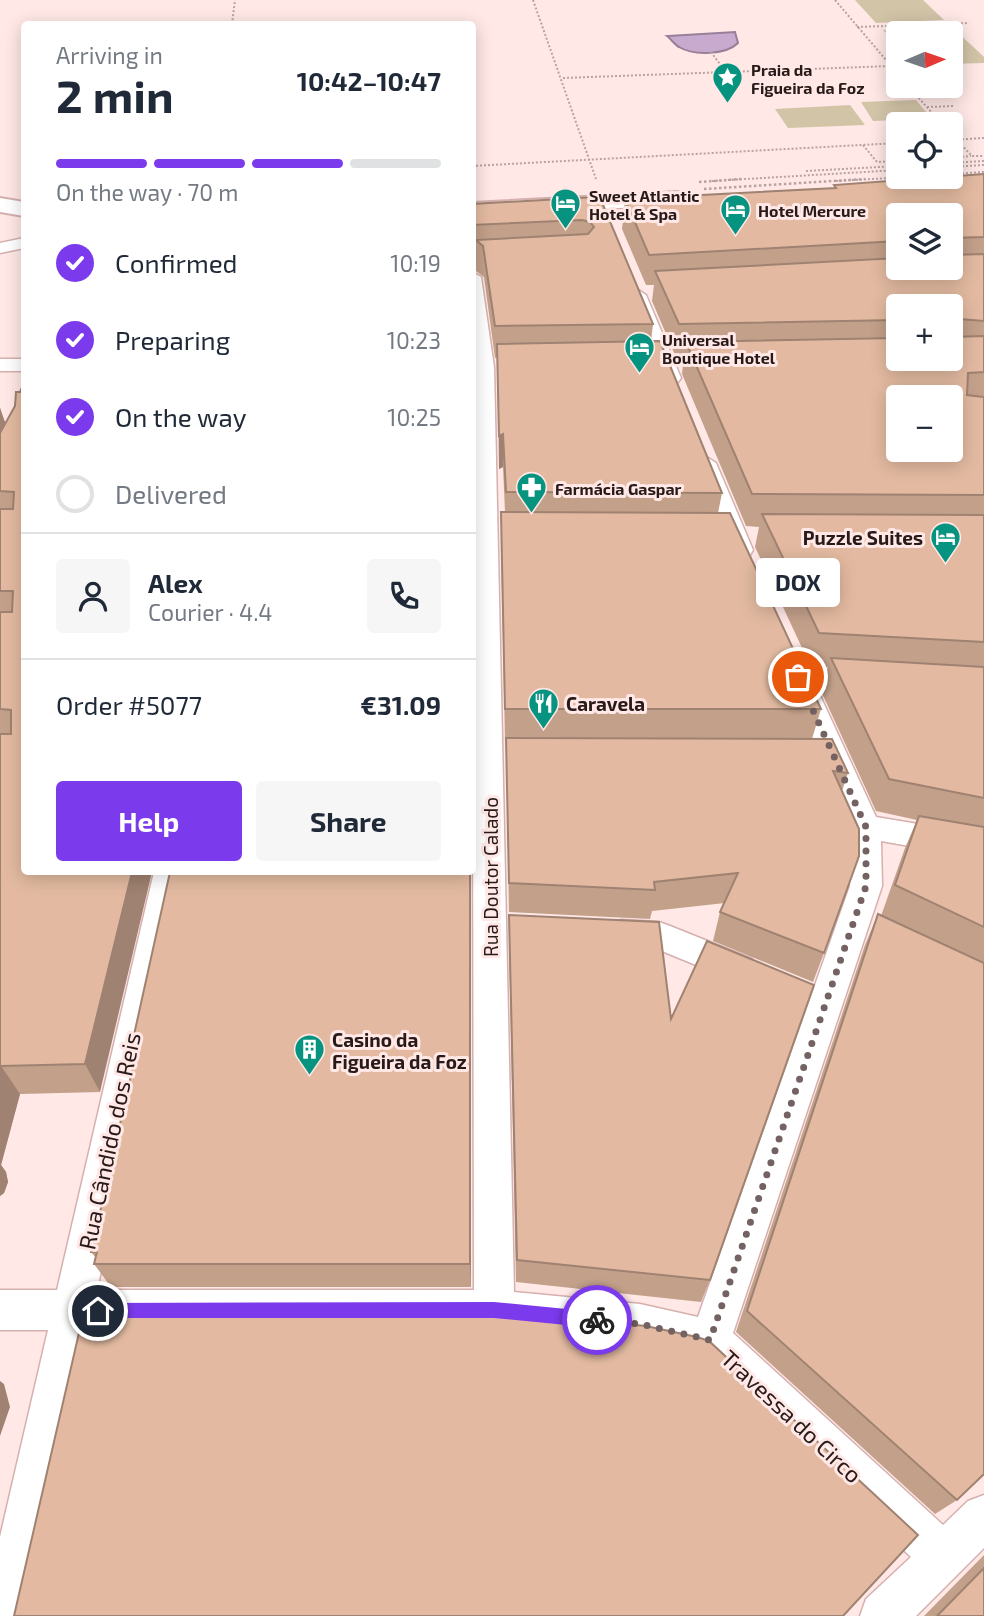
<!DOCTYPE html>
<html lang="en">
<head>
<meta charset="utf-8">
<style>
  body { margin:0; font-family:"Exo 2",sans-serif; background:#f6f6f7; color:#1f2937; height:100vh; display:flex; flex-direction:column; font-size:26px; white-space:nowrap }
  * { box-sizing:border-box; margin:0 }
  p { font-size:23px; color:#747a83 }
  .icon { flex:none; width:38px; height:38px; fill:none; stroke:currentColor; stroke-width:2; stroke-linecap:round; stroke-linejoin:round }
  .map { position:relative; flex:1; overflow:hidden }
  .side { position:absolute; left:21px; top:21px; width:455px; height:854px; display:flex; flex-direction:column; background:#fff; border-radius:7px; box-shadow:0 4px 18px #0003 }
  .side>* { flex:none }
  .needle { width:46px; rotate:88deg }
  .controls { position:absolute; left:886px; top:21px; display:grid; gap:14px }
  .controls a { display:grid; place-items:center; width:77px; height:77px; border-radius:7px; background:#fff; box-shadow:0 4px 18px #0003; font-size:35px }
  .pin { position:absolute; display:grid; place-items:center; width:60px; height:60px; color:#fff; margin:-30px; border:4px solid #fff; border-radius:50%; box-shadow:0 2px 7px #0007 }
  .courier { position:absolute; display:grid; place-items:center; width:70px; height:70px; margin:-35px; border:5px solid #7c3aed; border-radius:50%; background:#fff; color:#222; box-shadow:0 2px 9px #0007 }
  .bubble { position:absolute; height:49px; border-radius:7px; background:#fff; box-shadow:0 4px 18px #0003; font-size:23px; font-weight:700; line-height:49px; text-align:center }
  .summary em { font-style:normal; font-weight:700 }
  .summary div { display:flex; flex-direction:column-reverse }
  .summary { display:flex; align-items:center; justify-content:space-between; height:119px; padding:0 35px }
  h1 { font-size:46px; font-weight:700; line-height:52px }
  .bar { display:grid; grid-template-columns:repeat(4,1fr); gap:10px 7px; align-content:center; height:84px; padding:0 35px }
  .bar i { height:9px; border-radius:5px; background:#e0e1e3 }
  .bar .current { background:#7c3aed }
  .bar p { grid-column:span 4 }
  .line { display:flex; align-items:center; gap:18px; padding:0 35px; border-top:2px solid #e0e1e3 }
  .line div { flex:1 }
  .round { display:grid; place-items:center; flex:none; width:74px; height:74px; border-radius:7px; background:#f6f6f7 }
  ol { padding:0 35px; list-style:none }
  li { display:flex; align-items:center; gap:21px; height:77px }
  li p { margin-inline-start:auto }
  li .icon { padding:7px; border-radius:50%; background:#7c3aed; color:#fff; stroke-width:4 }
  li:last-child { color:#747a83 }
  li i { width:38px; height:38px; border:4px solid #e0e1e3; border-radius:50% }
  .action { display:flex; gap:14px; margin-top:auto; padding:14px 35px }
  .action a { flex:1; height:80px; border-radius:7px; background:#7c3aed; color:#fff; font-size:28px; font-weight:700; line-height:80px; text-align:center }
  .action a+a { background:#f6f6f7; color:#1f2937 }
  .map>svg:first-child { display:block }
  .green { fill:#d2c4a7 }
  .water { fill:#c7aacd; stroke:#977f97; stroke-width:2 }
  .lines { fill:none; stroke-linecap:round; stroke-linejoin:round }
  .street-casing { stroke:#d5b0ae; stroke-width:3 }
  .secondary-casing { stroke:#d5b0ae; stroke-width:4 }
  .path-far1 { stroke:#b7a4a2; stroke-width:2; stroke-dasharray:2 2; stroke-linecap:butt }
  .path { stroke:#b7a4a2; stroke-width:2.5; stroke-dasharray:2.5 2.5; stroke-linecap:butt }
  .street { fill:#fff; fill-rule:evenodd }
  .secondary { fill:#fff; fill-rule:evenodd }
  .wall { fill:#c3a08a; fill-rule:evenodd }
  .shaded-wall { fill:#9f8271 }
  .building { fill:#e3baa1; stroke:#9f8271; stroke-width:2; fill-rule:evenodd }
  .route { fill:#7c3aed }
  .done { stroke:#736261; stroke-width:7; stroke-dasharray:0 12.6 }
  .labels { text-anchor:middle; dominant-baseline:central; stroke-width:6; stroke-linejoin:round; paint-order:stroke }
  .far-poi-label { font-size:16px; font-weight:bold; fill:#271a19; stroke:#ffe8e6; text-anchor:start }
  .poi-label { font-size:19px; font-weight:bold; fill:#271a19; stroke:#ffe8e6; text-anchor:start }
  .street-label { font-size:19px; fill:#271a19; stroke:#ffe8e6 }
  .near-street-label { font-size:23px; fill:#271a19; stroke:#ffe8e6 }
</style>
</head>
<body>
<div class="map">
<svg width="984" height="1616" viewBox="0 0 984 1616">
  <rect width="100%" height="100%" fill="#ffe8e6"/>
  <path class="green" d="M855,0H923L944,20L876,23Z
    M952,27L984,57V63L950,64V33H898V45L883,30Z
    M916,100L932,119L873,121L861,102Z
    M850,105L865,125L788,128L775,109Z"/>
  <path class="water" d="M735,32L738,43C726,55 694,56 679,47C675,45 671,39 667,36Z"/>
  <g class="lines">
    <defs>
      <path id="street" d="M24,238V248L0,253V243Z
        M472,272L481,277L494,367L514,1292L640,1304L698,1317L850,886L851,827L788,685L792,678L802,675L812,678L876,817L984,835V859L881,841L882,886L733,1333L943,1525L968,1501L984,1495V1548L916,1616H860L866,1599L911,1557L699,1358L640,1344L494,1330H88L28,1616H0V1537L48,1330H0V1290H57L154,872H185L97,1290H474Z
        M637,289L646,295L681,378L678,382L671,384L661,378L628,295Z
        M0,359H24V371H0Z
        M705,456L716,463L753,550L750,555H732L729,550L694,463Z
        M621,920L659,922L670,926L752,959L757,969L752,979L740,983L657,949L621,948L610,944L605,934L610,924Z"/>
      <path id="secondary" d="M678,192L686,194L689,199L686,204L472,217V203Z
        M0,198L24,202V216L0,212Z"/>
    </defs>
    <use href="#street" class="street-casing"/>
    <use href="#secondary" class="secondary-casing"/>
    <path class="path-far1" d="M533,0L596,179
      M835,0L898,74
      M232,24L235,0
      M857,27L969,23
      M711,52L725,71
      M563,78L891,66
      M908,86L942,124
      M927,107L954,106
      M950,133L972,156H984
      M950,140L984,138
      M863,145L877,162L898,161
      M950,158L971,156
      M950,163L984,161
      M472,166L898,143
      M950,167L984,165
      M806,171L898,166
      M950,174L984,172
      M712,181L898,170
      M836,181L907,177"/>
    <path class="path" d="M699,182L741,179
      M704,189L865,179"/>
    <use href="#street" class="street"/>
    <use href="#secondary" class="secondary"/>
  </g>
  <path class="wall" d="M984,174V1474L957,1500L935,1514L736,1332L865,945L878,914L881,916L905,848L917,820L876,811L821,691L828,667L810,665L755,547L759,527L746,526L682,374L684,355H675L652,301L654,285H646L622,229L625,199L834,188V185ZM898,215H950V268H898ZM898,306H950V359H898Z
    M597,197L653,324L651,342L722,493L718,513L821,709L812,739L848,773L842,791L824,953L813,982L713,941L720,912L725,903L652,911L650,919L509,912L506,742H505L501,546V512H505L503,467L499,469L497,358H495L484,277L476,271V255H472V204Z
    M15,406L100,1092L20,1094L1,1165L6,1172L8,1182L4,1193L0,1196V408L5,423Z
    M471,872V1287H111L94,1264L96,1258L91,1252L132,1071L128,1062Z
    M509,915L671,1019L710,1280L701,1302L516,1282L509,945Z
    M984,1555V1616H924Z"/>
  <path class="shaded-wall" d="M0,408L6,425L0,437Z
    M503,434V467L499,469V436Z
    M132,872H152L100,1092L85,1064Z
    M470,872H471V1287L470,1264Z
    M1,1066L20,1094L1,1165L6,1172L8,1182L4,1193L0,1196V1069Z
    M0,1381L4,1384L10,1407L0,1436Z"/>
  <path class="building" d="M984,174V237L950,238V215H898V241L649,255L625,199L836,188L834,185Z
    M597,197L601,200L653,324L495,326L483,246L476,240L588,234L594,227L590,222L582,220L472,225V213H475L472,204Z
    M984,254V321L960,319L957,325H950V306H898V320L679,324L655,271L898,258V268H950V255Z
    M984,336V372L968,373L967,395L984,397V495L752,494L686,342L898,338V359H950V337ZM898,397H950V450H898Z
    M660,341L722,493L506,492L503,434L499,436L497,344Z
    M24,382V872H132L85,1064L1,1066L0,1069V734H11V710L0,709V612H12L13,591H0V509H13L14,492L0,491V433L15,406L16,392H20Z
    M501,512L730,513L821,709H505Z
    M762,514L984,515V642L819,633Z
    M831,658L984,667V798L889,779Z
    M506,738L832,739L848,773L833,771L859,829V856L824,953L720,912L738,873L654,882L655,890L509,883Z
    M919,816L984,827V927L895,885Z
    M170,872H470V1264H94L97,1252H91L134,1062H128Z
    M878,914L984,963V1474L957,1500L747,1311Z
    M509,915L659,922L671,1019L707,941L814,985L710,1280L517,1260Z
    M84,1311H494L646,1326L697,1337L709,1341L918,1535L843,1616H14Z
    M984,1568V1616H937Z"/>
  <path class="route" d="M494,1302L597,1312L605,1320L597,1328L494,1318H98L91,1311L98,1303Z"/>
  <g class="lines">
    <path class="done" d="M597,1320L640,1324L710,1340L866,886V827L798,677"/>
  </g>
  <defs>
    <symbol id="sight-pin" viewBox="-11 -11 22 30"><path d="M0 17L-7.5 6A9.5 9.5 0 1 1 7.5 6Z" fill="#06937f" stroke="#ffe8e6"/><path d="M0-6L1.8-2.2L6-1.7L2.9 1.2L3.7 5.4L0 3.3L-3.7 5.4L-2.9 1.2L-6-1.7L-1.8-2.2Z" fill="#fff"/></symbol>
    <symbol id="hotel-pin" viewBox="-11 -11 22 30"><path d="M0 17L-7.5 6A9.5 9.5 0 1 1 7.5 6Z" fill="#06937f" stroke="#ffe8e6"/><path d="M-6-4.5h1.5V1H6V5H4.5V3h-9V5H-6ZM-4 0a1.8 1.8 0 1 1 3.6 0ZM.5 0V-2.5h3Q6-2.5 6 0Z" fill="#fff"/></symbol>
    <symbol id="pharmacy-pin" viewBox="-11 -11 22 30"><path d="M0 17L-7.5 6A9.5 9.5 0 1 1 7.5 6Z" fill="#06937f" stroke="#ffe8e6"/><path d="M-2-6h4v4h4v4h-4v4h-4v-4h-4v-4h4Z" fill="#fff"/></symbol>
    <symbol id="restaurant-pin" viewBox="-11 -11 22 30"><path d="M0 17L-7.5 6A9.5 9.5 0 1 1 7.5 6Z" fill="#06937f" stroke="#ffe8e6"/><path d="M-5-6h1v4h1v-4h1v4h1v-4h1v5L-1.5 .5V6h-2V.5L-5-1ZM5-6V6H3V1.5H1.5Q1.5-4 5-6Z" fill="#fff"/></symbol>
    <symbol id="building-pin" viewBox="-11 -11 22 30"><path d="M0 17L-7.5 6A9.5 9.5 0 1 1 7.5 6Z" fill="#06937f" stroke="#ffe8e6"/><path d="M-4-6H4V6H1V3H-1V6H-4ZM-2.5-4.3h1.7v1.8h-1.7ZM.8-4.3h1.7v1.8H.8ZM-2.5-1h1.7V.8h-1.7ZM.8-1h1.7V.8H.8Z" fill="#fff"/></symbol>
  </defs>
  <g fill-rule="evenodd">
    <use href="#sight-pin" x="710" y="60" width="35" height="47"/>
    <use href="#hotel-pin" x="548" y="186" width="35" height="47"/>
    <use href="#hotel-pin" x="718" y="192" width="35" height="47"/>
    <use href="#hotel-pin" x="622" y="330" width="35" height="47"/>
    <use href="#pharmacy-pin" x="514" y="470" width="35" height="47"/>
    <use href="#hotel-pin" x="928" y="520" width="35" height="47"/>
    <use href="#restaurant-pin" x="526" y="686" width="35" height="47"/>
    <use href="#building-pin" x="292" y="1032" width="35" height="47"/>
  </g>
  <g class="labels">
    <g class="far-poi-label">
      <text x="751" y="69">Praia da<tspan x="751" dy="18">Figueira da Foz</tspan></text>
      <text x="589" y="195">Sweet Atlantic<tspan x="589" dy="18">Hotel &amp; Spa</tspan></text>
      <text x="758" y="210">Hotel Mercure</text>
      <text x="662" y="339">Universal<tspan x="662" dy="18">Boutique Hotel</tspan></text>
      <text x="555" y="488">Farmácia Gaspar</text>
    </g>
    <g class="poi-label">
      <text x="923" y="537" text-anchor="end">Puzzle Suites</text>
      <text x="566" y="703">Caravela</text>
      <text x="332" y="1039">Casino da<tspan x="332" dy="22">Figueira da Foz</tspan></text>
    </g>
    <g class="street-label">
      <text transform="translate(490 877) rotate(-90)">Rua Doutor Calado</text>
    </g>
    <g class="near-street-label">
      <text transform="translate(109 1141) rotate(-78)">Rua Cândido dos Reis</text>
      <text transform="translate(792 1416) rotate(43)">Travessa do Circo</text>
    </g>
  </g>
</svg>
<div class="controls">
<a><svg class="needle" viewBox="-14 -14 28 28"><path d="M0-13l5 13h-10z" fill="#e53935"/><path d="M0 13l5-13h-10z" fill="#747a83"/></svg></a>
<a><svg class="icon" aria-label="locate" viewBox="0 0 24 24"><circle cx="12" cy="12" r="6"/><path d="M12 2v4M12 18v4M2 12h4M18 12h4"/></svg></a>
<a><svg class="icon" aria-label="layers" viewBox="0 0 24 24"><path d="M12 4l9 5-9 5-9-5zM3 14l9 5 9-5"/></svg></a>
<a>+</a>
<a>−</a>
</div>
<div class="pin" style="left:798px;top:677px;background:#ea580c"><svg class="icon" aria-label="bag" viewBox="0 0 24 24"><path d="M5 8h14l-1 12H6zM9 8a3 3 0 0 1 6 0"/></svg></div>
<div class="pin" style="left:98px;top:1311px;background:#1f2937"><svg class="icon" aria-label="home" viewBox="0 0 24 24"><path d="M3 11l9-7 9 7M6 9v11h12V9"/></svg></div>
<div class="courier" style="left:597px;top:1320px"><svg class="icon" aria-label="bike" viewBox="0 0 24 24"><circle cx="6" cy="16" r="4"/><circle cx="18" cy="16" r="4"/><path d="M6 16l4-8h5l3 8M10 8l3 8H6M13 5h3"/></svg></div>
<div class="bubble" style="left:756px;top:558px;width:84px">DOX</div>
<section class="side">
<div class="summary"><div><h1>2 min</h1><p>Arriving in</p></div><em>10:42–10:47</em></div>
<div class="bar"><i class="current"></i><i class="current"></i><i class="current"></i><i></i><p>On the way · 70 m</p></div>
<ol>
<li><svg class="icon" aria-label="check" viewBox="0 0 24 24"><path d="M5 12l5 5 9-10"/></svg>Confirmed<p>10:19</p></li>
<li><svg class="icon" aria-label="check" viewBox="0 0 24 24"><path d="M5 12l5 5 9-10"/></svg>Preparing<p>10:23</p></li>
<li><svg class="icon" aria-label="check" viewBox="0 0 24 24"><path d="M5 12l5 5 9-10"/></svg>On the way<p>10:25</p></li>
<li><i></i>Delivered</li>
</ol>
<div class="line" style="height:126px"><a class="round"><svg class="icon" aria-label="person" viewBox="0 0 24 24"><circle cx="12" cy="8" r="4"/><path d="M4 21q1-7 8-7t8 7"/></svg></a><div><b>Alex</b><p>Courier · 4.4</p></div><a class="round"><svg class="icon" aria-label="phone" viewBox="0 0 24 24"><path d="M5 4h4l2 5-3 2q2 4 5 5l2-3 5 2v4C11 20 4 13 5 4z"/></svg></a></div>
<div class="line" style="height:91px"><div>Order #5077</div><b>€31.09</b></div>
<div class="action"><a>Help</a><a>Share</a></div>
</section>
</div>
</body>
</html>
